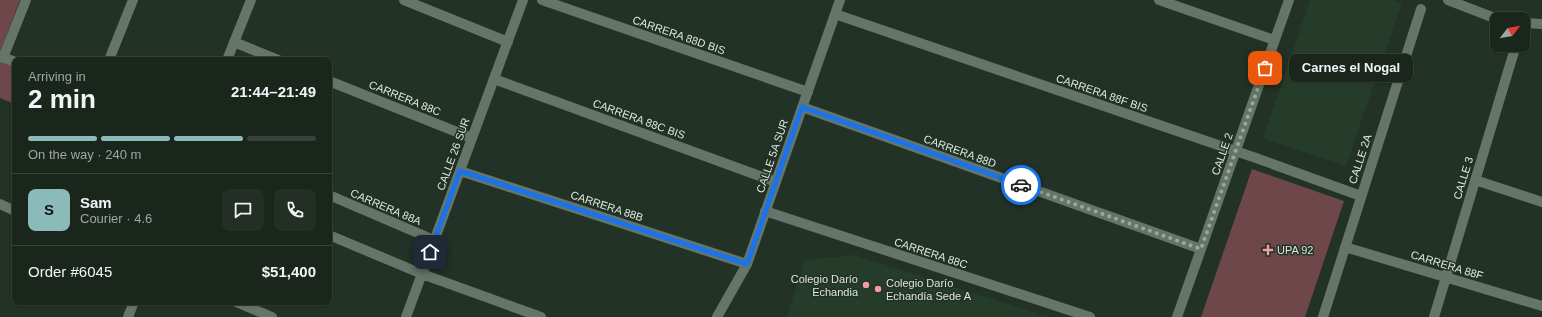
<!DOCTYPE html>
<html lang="en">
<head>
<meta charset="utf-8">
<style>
  body { margin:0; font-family:Arial,sans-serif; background:#232e25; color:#f1f3f6; height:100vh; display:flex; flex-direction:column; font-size:15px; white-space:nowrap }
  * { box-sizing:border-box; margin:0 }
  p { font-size:13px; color:#9fa5a3 }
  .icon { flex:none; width:22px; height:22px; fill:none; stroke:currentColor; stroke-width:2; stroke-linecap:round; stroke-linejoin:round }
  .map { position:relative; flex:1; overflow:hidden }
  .drawer { position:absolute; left:12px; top:57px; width:320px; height:248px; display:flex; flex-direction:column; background:#1a261c; border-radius:8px; box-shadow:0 1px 3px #0004,0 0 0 1px #38433b }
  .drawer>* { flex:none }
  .needle { width:26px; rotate:59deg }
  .fabs { position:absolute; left:1490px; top:12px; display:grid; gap:8px }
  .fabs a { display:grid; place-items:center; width:40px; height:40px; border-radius:8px; background:#1a261c; box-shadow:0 1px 3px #0004,0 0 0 1px #38433b; font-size:20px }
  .pin { position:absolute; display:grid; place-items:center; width:34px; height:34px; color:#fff; margin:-17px; border-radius:8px; box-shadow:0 2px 6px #0006 }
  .courier { position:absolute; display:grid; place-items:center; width:40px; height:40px; margin:-20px; border:3px solid #1a73e8; border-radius:50%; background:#fff; color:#222; box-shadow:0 1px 5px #0007 }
  .bubble { position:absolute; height:28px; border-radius:8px; background:#1a261c; box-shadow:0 1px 3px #0004,0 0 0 1px #38433b; font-size:13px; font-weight:700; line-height:28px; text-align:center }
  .summary em { font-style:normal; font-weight:700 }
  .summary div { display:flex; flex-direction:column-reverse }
  .summary { display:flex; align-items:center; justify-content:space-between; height:68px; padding:0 16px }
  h1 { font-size:26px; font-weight:700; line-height:30px }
  .bar { display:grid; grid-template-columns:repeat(4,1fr); gap:6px 4px; align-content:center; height:48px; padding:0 16px }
  .bar i { height:5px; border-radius:3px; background:#38433b }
  .bar .current { background:#8bbbb9 }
  .bar p { grid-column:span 4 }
  .line { display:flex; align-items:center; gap:10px; padding:0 16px; border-top:1px solid #38433b }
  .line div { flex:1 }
  .round { display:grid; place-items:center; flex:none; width:42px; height:42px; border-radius:8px; background:#232e25 }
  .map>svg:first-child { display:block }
  .built { fill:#263c2b }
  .green { fill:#6d4749 }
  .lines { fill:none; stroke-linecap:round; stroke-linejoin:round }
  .minor { stroke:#667569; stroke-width:10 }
  .done { stroke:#9ca89e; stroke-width:4; stroke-dasharray:0 7.2 }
  .route { stroke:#1a73e8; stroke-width:5 }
  .poi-dot { fill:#f49b9f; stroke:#223226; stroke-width:1.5 }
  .labels { text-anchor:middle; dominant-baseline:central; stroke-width:3; stroke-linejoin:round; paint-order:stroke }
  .street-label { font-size:11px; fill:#dde7df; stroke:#223226 }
  .poi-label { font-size:11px; fill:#dde7df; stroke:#223226; text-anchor:start }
</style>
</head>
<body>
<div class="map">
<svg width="1542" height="317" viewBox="0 0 1542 317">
  <rect width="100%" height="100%" fill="#223226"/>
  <path class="built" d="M1310,0H1394L1402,3L1346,166L1263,138Z
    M854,255L1049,317H787L805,260Z"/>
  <path class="green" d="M0,0H20L0,52L15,60V104L0,98Z
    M1252,169L1344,201L1305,317H1201Z"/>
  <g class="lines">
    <path class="minor" d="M404,0L508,42
      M542,0L808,92
      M1159,0L1274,40
      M1448,0L1497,19
      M835,14L1256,158L1361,196
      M1523,23L1542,24
      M234,42L278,60
      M0,56L15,62
      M3,58L26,0
      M109,60L133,0
      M227,60L251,0
      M494,79L776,182
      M329,81L472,138
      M802,107L1201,249
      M460,171L747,264
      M1475,180L1542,202
      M329,195L434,240
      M0,204L15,211
      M765,211L1090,317
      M329,235L422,274L541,317
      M1345,247L1542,306
      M236,302L272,317
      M128,317L134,302
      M406,317L523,0
      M717,317L747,264L840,0
      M1177,317L1289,0
      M1323,317L1421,9
      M1434,317L1516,45"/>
  </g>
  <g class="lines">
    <path class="done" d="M1021,185L1201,249L1265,68"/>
    <path class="route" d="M430,252L460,171L747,264L802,107L1021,185"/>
  </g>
  <g class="poi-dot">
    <path d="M1266 244h4v4h4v4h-4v4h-4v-4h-4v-4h4z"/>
    <circle cx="866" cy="285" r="4"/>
    <circle cx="878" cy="289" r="4"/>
  </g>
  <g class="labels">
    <g class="street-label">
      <text transform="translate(679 35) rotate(19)">CARRERA 88D BIS</text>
      <text transform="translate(1102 93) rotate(19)">CARRERA 88F BIS</text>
      <text transform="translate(405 98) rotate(22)">CARRERA 88C</text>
      <text transform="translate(639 119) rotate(20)">CARRERA 88C BIS</text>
      <text transform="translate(960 151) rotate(20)">CARRERA 88D</text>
      <text transform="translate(453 154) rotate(-70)">CALLE 26 SUR</text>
      <text transform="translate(1222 154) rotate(-71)">CALLE 2</text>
      <text transform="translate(772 156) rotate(-71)">CALLE 5A SUR</text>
      <text transform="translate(1360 159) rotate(-72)">CALLE 2A</text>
      <text transform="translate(1463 178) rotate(-73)">CALLE 3</text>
      <text transform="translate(607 206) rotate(18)">CARRERA 88B</text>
      <text transform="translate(386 207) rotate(23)">CARRERA 88A</text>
      <text transform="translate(931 253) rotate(18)">CARRERA 88C</text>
      <text transform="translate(1447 265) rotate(17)">CARRERA 88F</text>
    </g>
    <g class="poi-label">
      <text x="1277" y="250">UPA 92</text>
      <text x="858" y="279" text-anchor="end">Colegio Darío<tspan x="858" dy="13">Echandia</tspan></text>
      <text x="886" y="283">Colegio Darío<tspan x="886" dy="13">Echandía Sede A</tspan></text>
    </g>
  </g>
</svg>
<div class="fabs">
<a><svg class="needle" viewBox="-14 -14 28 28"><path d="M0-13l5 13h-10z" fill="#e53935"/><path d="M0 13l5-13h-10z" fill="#9fa5a3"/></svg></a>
</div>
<div class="pin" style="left:1265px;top:68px;background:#ea580c"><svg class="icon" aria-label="bag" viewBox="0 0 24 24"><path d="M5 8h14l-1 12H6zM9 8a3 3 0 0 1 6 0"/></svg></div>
<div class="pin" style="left:430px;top:252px;background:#1f2937"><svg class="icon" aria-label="home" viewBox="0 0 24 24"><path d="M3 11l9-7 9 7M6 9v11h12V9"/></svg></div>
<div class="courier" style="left:1021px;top:185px"><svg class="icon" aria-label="car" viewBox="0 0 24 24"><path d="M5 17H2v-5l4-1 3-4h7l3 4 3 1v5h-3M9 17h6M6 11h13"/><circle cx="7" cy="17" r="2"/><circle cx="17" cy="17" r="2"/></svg></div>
<div class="bubble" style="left:1289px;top:54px;width:124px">Carnes el Nogal</div>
<section class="drawer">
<div class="summary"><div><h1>2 min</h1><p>Arriving in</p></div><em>21:44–21:49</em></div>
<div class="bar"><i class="current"></i><i class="current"></i><i class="current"></i><i></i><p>On the way · 240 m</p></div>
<div class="line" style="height:72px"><b class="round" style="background:#8bbbb9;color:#111">S</b><div><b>Sam</b><p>Courier · 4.6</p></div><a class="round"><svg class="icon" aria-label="chat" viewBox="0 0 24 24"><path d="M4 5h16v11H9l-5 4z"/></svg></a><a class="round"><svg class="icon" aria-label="phone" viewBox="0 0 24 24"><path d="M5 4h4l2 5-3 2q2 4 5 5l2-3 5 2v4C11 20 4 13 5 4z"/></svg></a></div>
<div class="line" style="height:52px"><div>Order #6045</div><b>$51,400</b></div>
</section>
</div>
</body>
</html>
